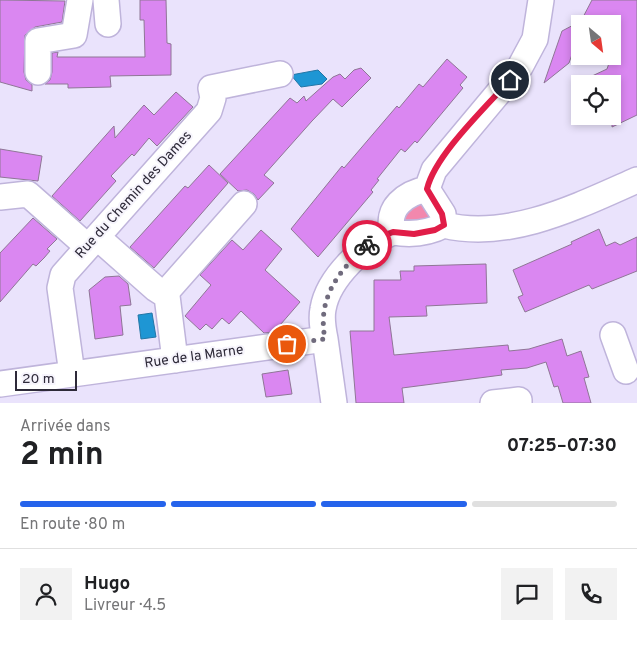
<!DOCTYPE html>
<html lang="fr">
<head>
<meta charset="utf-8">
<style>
  body { margin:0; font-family:Overpass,sans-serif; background:#f2f2f2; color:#202124; height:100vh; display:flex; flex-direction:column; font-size:19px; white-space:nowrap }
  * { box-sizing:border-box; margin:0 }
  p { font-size:16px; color:#757577 }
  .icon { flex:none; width:28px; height:28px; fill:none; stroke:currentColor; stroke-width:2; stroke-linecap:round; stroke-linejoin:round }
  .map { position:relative; height:403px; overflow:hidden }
  .drawer { display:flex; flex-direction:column; background:#fff; flex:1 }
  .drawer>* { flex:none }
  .needle { width:32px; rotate:151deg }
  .fabs { position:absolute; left:571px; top:15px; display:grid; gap:10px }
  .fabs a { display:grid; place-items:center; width:50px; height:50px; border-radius:0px; background:#fff; box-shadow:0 2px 8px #0003; font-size:25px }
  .scale { position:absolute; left:15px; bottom:12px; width:62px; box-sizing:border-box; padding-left:5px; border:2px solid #2e2a39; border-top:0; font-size:14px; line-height:18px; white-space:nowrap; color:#2e2a39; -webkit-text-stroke:4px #f6f4fc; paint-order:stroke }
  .pin { position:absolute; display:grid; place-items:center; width:42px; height:42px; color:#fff; margin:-21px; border:2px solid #fff; border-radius:50%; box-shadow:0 1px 5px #0007 }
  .courier { position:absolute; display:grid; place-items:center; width:50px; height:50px; margin:-25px; border:4px solid #e11d48; border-radius:50%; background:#fff; color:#222; box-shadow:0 1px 6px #0007 }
  .overview em { font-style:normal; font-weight:700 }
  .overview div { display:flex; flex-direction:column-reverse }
  .overview { display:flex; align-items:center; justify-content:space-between; height:85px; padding:0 20px }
  h1 { font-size:32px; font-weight:700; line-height:38px }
  .bar { display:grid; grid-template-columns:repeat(4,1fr); gap:8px 5px; align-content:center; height:60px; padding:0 20px }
  .bar i { height:6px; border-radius:4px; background:#e0e0e0 }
  .bar .current { background:#2563eb }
  .bar p { grid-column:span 4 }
  .line { display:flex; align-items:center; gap:12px; padding:0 20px; border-top:1px solid #e0e0e0 }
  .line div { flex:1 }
  .round { display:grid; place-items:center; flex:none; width:52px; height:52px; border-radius:0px; background:#f2f2f2 }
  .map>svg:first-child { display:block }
  .forest { fill:#f288ad }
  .water { fill:#1e96d4; stroke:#2376a6 }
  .building { fill:#da87f1; stroke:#8f7696 }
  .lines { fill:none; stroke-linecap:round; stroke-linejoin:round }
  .minor-casing { stroke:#bfb4db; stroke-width:28 }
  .minor { stroke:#fff; stroke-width:25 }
  .done { stroke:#706b7d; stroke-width:5; stroke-dasharray:0 9 }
  .route { stroke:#e11d48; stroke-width:6 }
  .labels { text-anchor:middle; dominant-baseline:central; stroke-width:4; stroke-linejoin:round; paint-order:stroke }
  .street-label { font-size:14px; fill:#2e2a39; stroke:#f6f4fc }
</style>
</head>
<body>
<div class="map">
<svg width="637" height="403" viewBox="0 0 637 403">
  <rect width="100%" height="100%" fill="#eae3fc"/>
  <path class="forest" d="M418,198L430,215L423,226L402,220V207Z"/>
  <path class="water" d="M318,70L327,79L322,84L301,87L291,75Z
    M152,313L156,337L141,339L138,315Z"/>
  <path class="building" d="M0,0L65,1L62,22L35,27L25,35L24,72L26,80L32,85V91L0,82Z
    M140,0H166L167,43L171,44V75L110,76L111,87L68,88V84H45L50,80L52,72V53L58,52L57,57H145L144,20H140Z
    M592,0H637V115L612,127V84H575L607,69L618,37L612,35V24H580V32L569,63L544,83L562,31L581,21Z
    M447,59L467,77L460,85L463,88L417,143L415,141L405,152L401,149L377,179L379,180L371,190L373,192L318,257L291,229L342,166L344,168L397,106L399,108L419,84L423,87Z
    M361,68L371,78L342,107L333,99L312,121L264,175L274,183L258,200L254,194L247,190L238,191L220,174L290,98L297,103L304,96L306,101L333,77L340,74L345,79L354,70Z
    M176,92L193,107L157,146L149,138L134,156L132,154L111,176L116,181L80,221L52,196L114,126L115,138L144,105L154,115Z
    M0,149L42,156L38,181L0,177Z
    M209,165L228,183L154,268L130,247L185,186L188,188Z
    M33,218L57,239L47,249L50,251L44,258L36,266L33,264L0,302V253Z
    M599,229L606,246L615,242L620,245L637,237V271L592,289L589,285L525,312L518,297L523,295L513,270L572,244L571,242Z
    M261,230L282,249L265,270L300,302L274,332L264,333L241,311L229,324L222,318L212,329L206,324L200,330L185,316L211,285L200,275L232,240L243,250Z
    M486,264L487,303L426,306L427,316L389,317L394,355L508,345L509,351L529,349L562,339L567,356L581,351L589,377L584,378L591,403H563L558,386L554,387L546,362L527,368L501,370L502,375L402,388L404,403H356L350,331H374V280H401L400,271H414V266Z
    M119,276L128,284L131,305L120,306L123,335L95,339L89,290L105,277Z
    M288,370L292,394L266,397L262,374Z"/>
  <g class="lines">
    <defs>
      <path id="minor" d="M106,0L108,24
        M38,72V41L74,35L80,0
        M427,189L434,170L520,67L535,39L541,0
        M0,197L28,194L88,247
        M444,225L443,214L427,189C406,193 385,208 393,232C411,235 427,234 444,225C509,241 578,206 637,180
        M97,237L156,289L167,296
        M613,335L626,371
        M325,339C323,329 321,319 323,309C328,278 365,243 393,232
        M175,360L167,296L168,290L244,204
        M72,374L60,288L63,275L209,111L213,98L211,88L280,74
        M0,384L325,339L334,403
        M493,403L519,400V403"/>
    </defs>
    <use href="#minor" class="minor-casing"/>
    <use href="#minor" class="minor"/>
  </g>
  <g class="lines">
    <path class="done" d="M287,344L325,339C317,298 338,272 367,245"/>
    <path class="route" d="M367,245L377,238L393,232L414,234L435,230L444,225L442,214L427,189C435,155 486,107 510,80"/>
  </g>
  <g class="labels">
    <g class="street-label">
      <text transform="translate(134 195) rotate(-48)">Rue du Chemin des Dames</text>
      <text transform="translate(194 357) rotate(-8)">Rue de la Marne</text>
    </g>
  </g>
</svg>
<div class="fabs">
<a><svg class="needle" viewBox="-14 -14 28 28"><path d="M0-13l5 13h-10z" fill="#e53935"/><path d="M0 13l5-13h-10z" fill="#757577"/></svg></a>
<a><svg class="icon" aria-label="locate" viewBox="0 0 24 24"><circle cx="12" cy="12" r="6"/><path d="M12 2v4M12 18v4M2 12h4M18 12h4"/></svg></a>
</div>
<div class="scale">20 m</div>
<div class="pin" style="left:287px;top:344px;background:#ea580c"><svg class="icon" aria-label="bag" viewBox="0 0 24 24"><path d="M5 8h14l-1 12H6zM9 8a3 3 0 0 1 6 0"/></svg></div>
<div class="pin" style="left:510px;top:80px;background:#1f2937"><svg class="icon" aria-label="home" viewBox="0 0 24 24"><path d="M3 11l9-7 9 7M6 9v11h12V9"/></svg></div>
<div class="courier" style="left:367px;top:245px"><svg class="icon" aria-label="bike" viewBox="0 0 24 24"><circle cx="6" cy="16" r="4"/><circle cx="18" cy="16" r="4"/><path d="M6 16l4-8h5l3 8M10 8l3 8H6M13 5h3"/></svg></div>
</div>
<section class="drawer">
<div class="overview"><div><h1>2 min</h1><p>Arrivée dans</p></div><em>07:25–07:30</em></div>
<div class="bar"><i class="current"></i><i class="current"></i><i class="current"></i><i></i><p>En route · 80 m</p></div>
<div class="line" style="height:90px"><a class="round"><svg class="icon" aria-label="person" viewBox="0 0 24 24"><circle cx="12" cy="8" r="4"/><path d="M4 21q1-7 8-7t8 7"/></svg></a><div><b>Hugo</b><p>Livreur · 4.5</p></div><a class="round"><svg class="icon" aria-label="chat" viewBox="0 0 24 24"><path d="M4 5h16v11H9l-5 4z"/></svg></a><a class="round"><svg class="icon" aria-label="phone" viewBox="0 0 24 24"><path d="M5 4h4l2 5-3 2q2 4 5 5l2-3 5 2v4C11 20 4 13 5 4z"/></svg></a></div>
</section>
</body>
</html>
